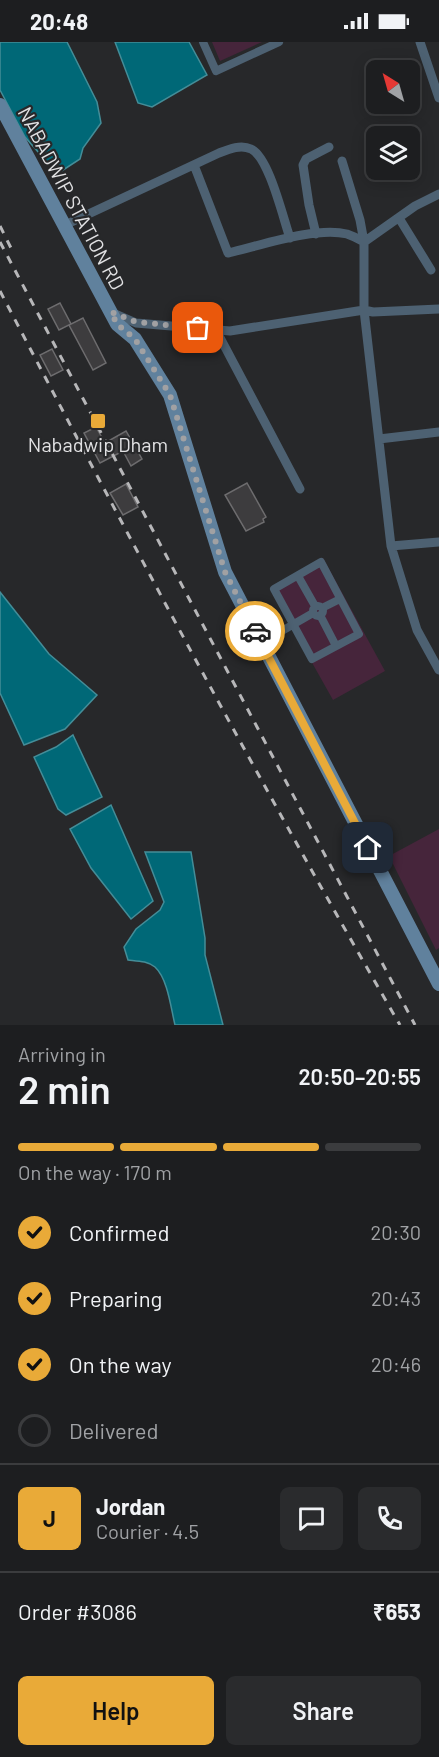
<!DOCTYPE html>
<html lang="en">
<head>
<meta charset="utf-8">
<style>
  body { margin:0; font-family:Barlow,sans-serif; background:#2a2b2d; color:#f1f3f6; height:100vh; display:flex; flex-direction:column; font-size:22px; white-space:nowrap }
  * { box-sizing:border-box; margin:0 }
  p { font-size:20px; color:#a0a2a5 }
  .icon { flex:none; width:33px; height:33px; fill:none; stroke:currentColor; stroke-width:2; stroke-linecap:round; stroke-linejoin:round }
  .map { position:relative; height:983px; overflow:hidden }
  .drawer { display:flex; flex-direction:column; background:#1d1e20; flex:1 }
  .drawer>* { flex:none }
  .needle { width:39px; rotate:323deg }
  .tools { position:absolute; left:366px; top:18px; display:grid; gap:12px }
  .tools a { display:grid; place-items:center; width:54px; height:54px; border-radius:9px; background:#1d1e20; box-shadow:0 3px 15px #0003,0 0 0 2px #3b3c3e; font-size:30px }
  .pin { position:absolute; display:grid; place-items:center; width:51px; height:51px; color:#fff; margin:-26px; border-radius:12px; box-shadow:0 3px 9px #0006 }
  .courier { position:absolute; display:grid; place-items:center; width:60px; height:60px; margin:-30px; border:4px solid #e9aa38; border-radius:50%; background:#fff; color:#222; box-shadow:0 2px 8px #0007 }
  .overview em { font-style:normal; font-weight:600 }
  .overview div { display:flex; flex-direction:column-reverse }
  .overview { display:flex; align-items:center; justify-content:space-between; height:102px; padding:0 18px }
  h1 { font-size:39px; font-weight:600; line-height:45px }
  .bar { display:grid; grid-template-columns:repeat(4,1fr); gap:9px 6px; align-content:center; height:72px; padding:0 18px }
  .bar i { height:8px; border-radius:4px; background:#3b3c3e }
  .bar .current { background:#e9aa38 }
  .bar p { grid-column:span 4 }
  .line { display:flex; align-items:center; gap:15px; padding:0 18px; border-top:2px solid #3b3c3e }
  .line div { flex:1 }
  .round { display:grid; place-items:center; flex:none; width:63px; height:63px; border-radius:9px; background:#2a2b2d }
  ol { padding:0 18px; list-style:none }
  li { display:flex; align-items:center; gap:18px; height:66px }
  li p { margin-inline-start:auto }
  li .icon { padding:6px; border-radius:50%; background:#e9aa38; color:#111; stroke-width:4 }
  li:last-child { color:#a0a2a5 }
  li i { width:33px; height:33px; border:3px solid #3b3c3e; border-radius:50% }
  .button { display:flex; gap:12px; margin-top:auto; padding:12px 18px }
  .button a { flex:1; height:69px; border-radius:9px; background:#e9aa38; color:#111; font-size:24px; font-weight:600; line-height:69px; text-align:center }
  .button a+a { background:#2a2b2d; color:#f1f3f6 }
  .status { display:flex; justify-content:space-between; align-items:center; height:42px; padding:0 30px; background:#1d1e20; direction:ltr }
  .status svg { height:16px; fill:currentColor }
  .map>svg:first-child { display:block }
  .green { fill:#46253b }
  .water { fill:#006877; stroke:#448d98; stroke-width:1.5 }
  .building { fill:#3d3c3e; stroke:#6d6c6e; stroke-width:1.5 }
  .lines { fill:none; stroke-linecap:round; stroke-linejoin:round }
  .pedestrian { stroke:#4d6172; stroke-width:8 }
  .minor { stroke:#4d6172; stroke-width:9 }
  .secondary { stroke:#60819d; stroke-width:14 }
  .rail { stroke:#b7b7b9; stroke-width:3; stroke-dasharray:8 8; stroke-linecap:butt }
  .done { stroke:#a1a1a3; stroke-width:6; stroke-dasharray:0 10.8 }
  .route { stroke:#e9aa38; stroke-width:8 }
  .poi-dot { fill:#e9aa38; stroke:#27282a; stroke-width:2 }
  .labels { text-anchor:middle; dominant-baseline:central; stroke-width:4.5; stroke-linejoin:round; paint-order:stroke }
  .street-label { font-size:20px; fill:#e2e2e4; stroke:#27282a }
  .poi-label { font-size:20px; fill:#e2e2e4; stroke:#27282a }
</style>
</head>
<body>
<div class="status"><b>20:48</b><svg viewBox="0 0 49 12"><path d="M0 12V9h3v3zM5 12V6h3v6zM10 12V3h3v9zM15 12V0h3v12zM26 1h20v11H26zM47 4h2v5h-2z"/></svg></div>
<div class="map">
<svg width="439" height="983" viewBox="0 0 439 983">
  <rect width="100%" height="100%" fill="#27282a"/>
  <path class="green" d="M212,0H262L220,19Z
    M323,516L385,629L333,658L270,546Z
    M439,787V906L436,908L389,814Z"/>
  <path class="water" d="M0,0H67L97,60L101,81L83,106L80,117L60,130L46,119L25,95L0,48Z
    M115,0H189L207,33L152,65L138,61Z
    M0,550L49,612L97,653L65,687L24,703L0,651Z
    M73,693L102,755L66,773L58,767L34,715L56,705Z
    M111,763L153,859L131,877L91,826L70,787Z
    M145,810H191L205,896V913L223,983H175C171,967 168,937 155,925C148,919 137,919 128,918L124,905L136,887L160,868L164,860Z"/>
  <path class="building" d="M60,261L71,282L59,288L48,267Z
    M83,276L106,321L93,328L69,283Z
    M52,307L63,328L51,334L40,313Z
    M96,385L105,401L126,389L142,417L131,424L123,409L100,421L84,391Z
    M247,441L266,475L263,477L264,480L246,489L225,453Z
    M126,442L138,465L123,473L110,451Z"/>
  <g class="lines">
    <path class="pedestrian" d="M203,0L216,29L279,0
      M321,520L359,592L312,617L274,547Z
      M298,534L315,564
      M313 569a5 5 0 1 1 10 0a5 5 0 1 1-10 0Z
      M322,566L340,557
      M320,573L336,604
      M261,601L313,571"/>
    <path class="minor" d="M420,0L439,56
      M342,119L360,178L364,200
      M194,123L228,211C259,204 316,184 347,192C353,194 359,197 364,200
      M439,152L415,164L364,200V268L391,504L417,588L439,628
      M399,176L431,228
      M65,183L219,111C229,107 241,102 251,107C269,115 283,176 290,196
      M316,192L309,163L303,123L306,117L329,105
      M111,270L136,281L230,289L364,268L373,270L439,267
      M216,288L300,447
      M379,397L439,390
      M391,504L439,500"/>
    <path class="secondary" d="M0,63L117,282L135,297L170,353L225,530L439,942"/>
    <path class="rail" d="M0,184L11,206
      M0,200L415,983
      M0,249C129,496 260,742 400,983"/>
  </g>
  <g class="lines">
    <path class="done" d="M198,286L136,280L111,270L117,282L135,297L170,353L225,530L255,589"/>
    <path class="route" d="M255,589L368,806"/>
  </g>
  <rect class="poi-dot" x="90" y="371" width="16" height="16" rx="3"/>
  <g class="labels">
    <g class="street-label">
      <text transform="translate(72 156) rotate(62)">NABADWIP STATION RD</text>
    </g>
    <g class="poi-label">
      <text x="98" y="402">Nabadwip Dham</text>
    </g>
  </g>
</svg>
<div class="tools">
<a><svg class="needle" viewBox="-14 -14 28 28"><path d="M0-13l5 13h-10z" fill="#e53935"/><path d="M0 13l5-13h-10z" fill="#a0a2a5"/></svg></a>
<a><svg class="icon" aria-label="layers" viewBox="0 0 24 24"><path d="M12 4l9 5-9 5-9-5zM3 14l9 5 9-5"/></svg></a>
</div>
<div class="pin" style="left:198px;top:286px;background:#ea580c"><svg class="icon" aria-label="bag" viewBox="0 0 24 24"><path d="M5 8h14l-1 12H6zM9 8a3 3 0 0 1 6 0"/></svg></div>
<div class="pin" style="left:368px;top:806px;background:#1f2937"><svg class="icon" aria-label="home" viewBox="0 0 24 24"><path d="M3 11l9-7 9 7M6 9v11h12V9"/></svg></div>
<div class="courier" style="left:255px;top:589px"><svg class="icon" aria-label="car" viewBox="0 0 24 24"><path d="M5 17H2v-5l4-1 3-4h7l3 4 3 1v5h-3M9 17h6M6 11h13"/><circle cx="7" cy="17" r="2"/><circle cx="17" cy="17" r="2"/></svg></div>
</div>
<section class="drawer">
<div class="overview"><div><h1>2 min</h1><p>Arriving in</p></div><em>20:50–20:55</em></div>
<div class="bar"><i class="current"></i><i class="current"></i><i class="current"></i><i></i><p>On the way · 170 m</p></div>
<ol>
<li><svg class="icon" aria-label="check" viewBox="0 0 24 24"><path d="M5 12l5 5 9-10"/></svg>Confirmed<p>20:30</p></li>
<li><svg class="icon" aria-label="check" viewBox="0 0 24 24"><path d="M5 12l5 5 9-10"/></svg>Preparing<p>20:43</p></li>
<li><svg class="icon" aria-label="check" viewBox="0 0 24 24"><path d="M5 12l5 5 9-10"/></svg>On the way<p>20:46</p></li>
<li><i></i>Delivered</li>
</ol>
<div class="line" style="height:108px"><b class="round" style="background:#e9aa38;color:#111">J</b><div><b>Jordan</b><p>Courier · 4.5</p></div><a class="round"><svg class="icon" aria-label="chat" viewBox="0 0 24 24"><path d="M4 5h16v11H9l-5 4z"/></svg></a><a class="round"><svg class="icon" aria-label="phone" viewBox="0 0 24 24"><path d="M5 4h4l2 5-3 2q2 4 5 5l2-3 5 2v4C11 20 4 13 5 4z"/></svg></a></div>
<div class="line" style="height:78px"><div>Order #3086</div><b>₹653</b></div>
<div class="button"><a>Help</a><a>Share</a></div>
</section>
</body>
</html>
